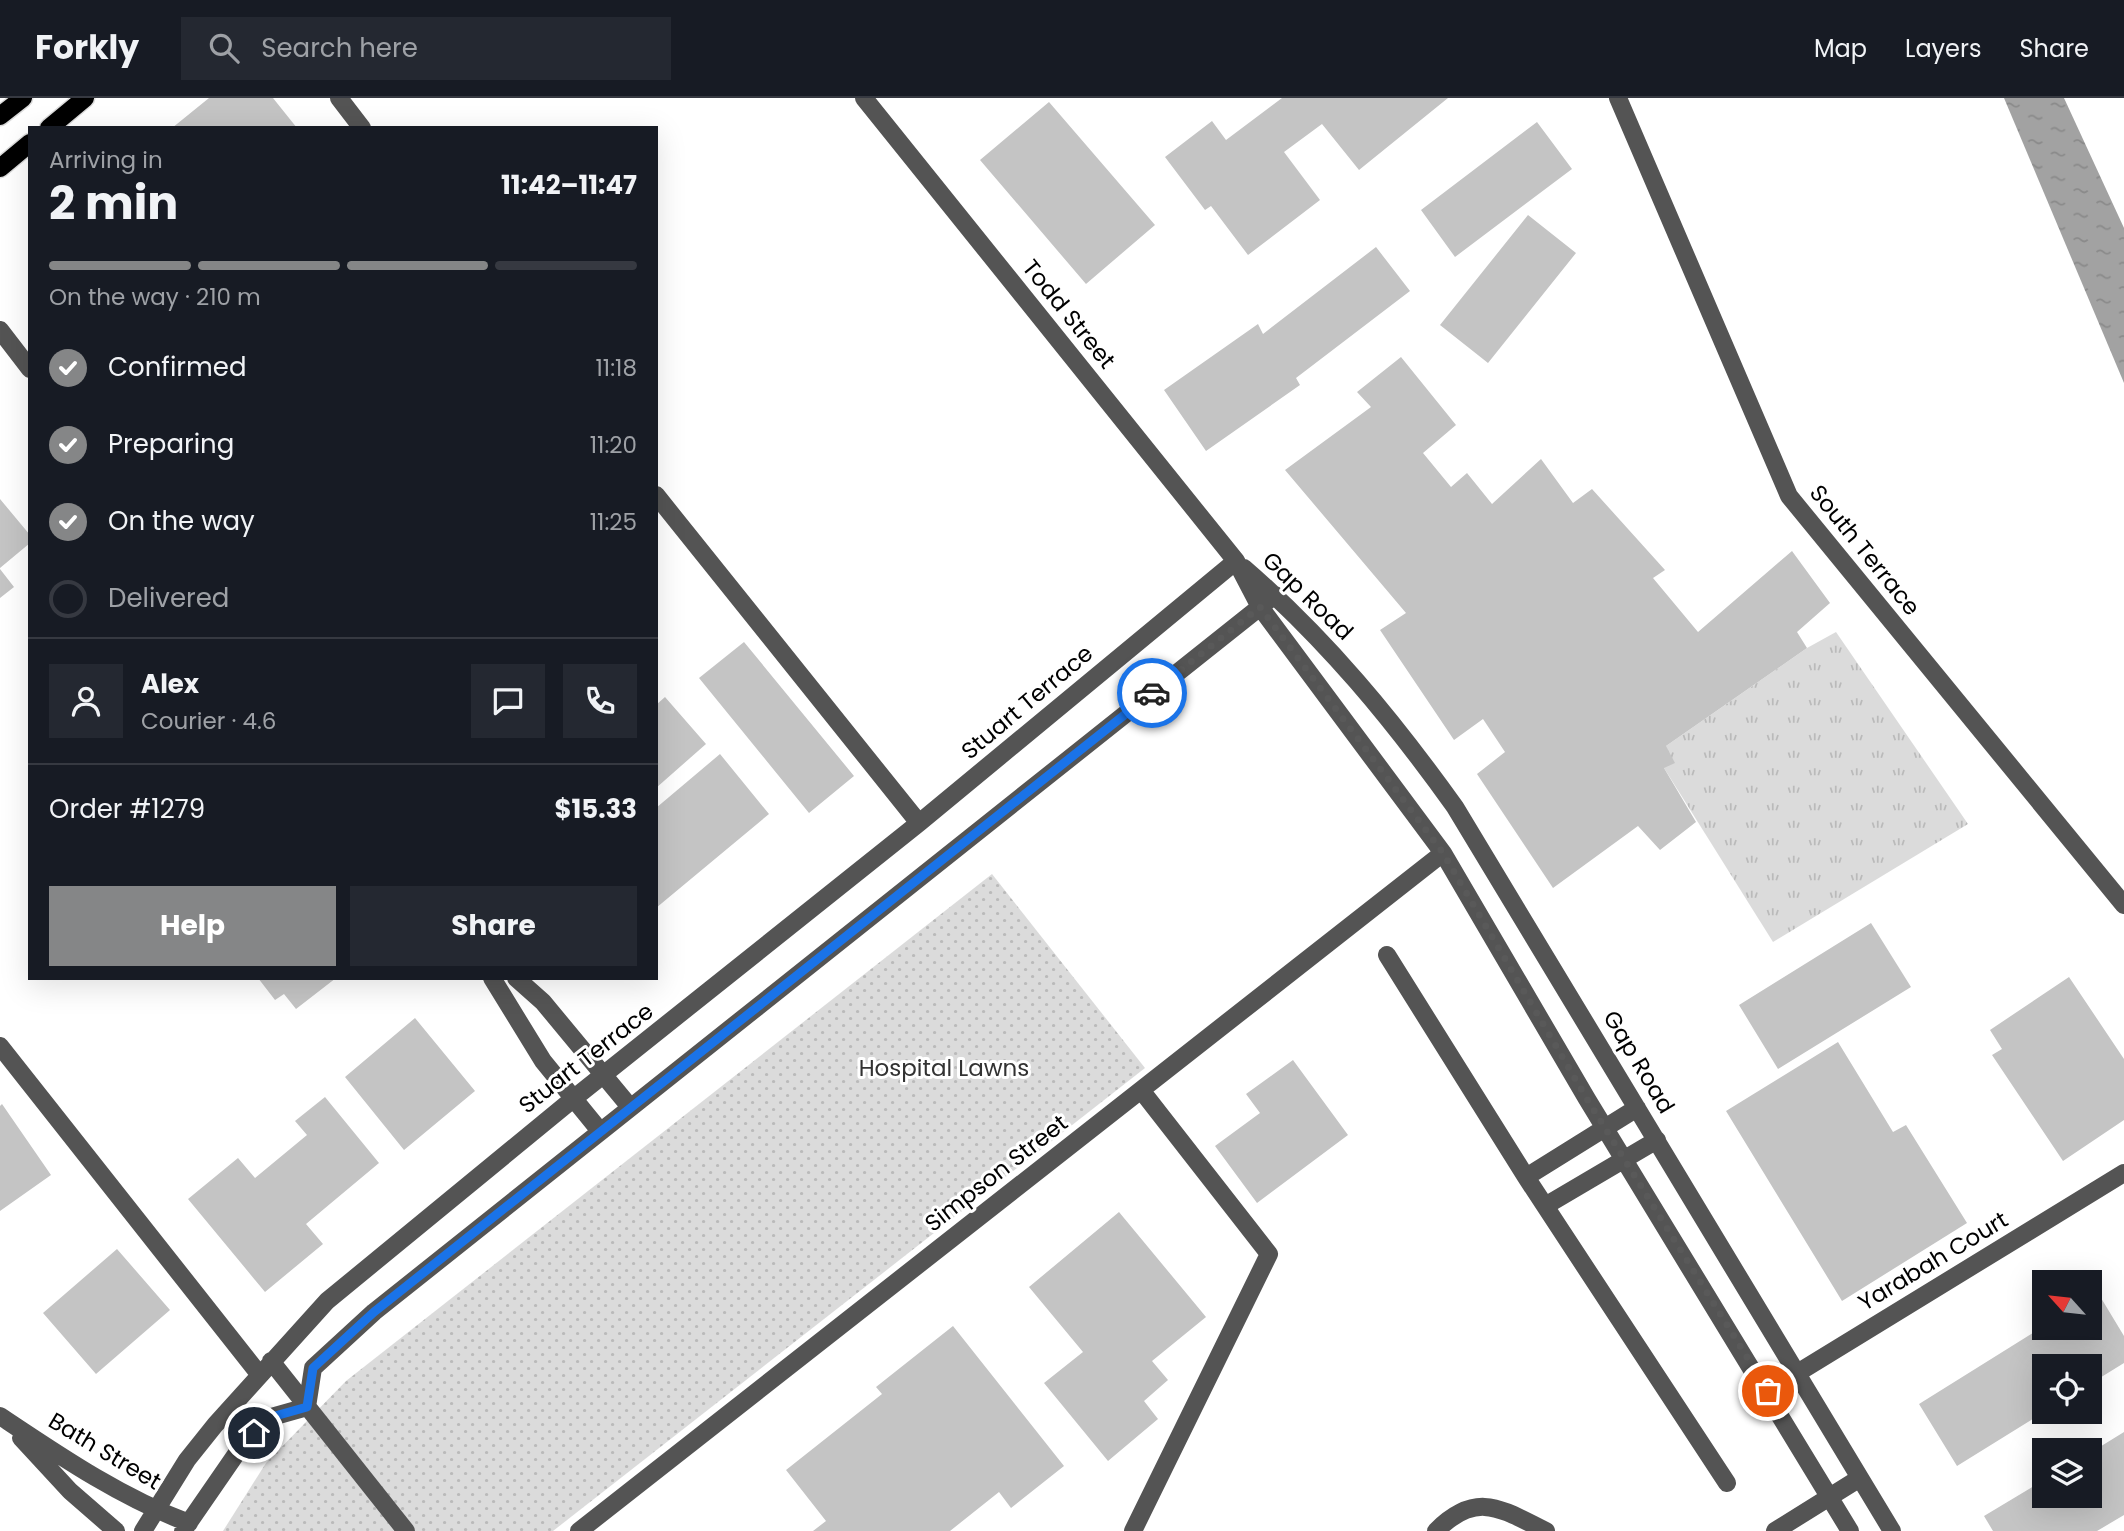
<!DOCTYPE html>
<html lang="en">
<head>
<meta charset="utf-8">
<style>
  body { margin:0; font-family:Poppins,sans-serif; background:#242831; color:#f1f3f6; height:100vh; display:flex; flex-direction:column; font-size:26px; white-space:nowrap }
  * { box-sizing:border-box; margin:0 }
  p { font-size:23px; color:#9ea1a6 }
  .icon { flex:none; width:38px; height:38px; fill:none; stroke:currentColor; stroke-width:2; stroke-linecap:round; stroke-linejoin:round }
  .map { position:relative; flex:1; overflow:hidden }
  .drawer { position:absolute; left:28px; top:28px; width:630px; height:854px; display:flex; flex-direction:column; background:#171b24; border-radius:0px; box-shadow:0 7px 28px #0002 }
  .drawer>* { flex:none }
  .needle { width:46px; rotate:297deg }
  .tools { position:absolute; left:2032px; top:1172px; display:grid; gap:14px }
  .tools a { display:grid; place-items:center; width:70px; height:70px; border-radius:0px; background:#171b24; box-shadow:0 7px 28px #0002; font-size:35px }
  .pin { position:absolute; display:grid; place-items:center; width:60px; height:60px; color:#fff; margin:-30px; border:4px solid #fff; border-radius:50%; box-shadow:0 2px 7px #0007 }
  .courier { position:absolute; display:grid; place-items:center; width:70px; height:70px; margin:-35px; border:5px solid #1a73e8; border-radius:50%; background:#fff; color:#222; box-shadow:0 2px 9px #0007 }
  .summary em { font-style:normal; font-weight:700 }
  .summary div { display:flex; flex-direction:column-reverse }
  .summary { display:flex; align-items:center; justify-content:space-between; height:119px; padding:0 21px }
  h1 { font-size:46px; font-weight:700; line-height:52px }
  .bar { display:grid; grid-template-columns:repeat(4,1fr); gap:10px 7px; align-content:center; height:84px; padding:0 21px }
  .bar i { height:9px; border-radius:5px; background:#363941 }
  .bar .selected { background:#858687 }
  .bar p { grid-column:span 4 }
  .line { display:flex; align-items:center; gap:18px; padding:0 21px; border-top:2px solid #363941 }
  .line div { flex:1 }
  .round { display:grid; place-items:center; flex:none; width:74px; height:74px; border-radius:0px; background:#242831 }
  ol { padding:0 21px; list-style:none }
  li { display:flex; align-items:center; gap:21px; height:77px }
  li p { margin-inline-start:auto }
  li .icon { padding:7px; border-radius:50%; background:#858687; color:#fff; stroke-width:4 }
  li:last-child { color:#9ea1a6 }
  li i { width:38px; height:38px; border:4px solid #363941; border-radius:50% }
  .action { display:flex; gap:14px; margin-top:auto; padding:14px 21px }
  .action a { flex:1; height:80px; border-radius:0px; background:#858687; color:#fff; font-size:28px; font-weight:700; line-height:80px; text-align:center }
  .action a+a { background:#242831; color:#f1f3f6 }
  header { display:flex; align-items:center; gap:42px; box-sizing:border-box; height:98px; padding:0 35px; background:#171b24; border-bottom:2px solid #363941 }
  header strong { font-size:33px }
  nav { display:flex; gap:38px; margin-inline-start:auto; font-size:24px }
  .search { width:490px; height:63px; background:#242831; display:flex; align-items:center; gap:18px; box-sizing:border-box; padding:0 24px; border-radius:0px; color:#9ea1a6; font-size:26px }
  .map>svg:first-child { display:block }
  .grass { fill:url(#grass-tufts) }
  .park { fill:url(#park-dots) }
  .water { fill:url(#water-ripples) }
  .building { fill:#c4c4c4 }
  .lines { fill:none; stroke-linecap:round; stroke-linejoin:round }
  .major-casing { stroke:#dbdbdb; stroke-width:21 }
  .minor { stroke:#545454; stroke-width:18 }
  .major { stroke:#000; stroke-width:18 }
  .done { stroke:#595959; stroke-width:7; stroke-dasharray:0 12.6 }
  .route { stroke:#1a73e8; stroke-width:9 }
  .labels { text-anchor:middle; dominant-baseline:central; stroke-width:6; stroke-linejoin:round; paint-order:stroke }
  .street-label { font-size:23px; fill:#000; stroke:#fff }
  .park-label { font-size:23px; fill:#323232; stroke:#fff }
</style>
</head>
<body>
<header>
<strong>Forkly</strong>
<div class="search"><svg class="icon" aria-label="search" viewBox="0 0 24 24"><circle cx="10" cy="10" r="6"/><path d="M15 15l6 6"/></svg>Search here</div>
<nav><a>Map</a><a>Layers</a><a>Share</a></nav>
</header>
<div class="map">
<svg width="2124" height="1433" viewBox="0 0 2124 1433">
  <defs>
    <pattern id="grass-tufts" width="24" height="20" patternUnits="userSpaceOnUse" patternTransform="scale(1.75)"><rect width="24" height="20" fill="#dbdbdb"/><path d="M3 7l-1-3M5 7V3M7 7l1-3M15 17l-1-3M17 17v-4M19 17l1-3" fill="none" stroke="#bababa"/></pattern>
    <pattern id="park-dots" width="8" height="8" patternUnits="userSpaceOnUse" patternTransform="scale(1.75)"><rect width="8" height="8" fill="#dbdbdb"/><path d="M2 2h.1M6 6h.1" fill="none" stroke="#bababa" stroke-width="1.8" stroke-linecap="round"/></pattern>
    <pattern id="water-ripples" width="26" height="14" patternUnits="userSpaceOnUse" patternTransform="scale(1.75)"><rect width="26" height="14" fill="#a2a2a2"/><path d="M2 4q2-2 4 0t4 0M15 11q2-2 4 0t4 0" fill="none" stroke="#8a8a8a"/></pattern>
  </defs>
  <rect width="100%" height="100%" fill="#fff"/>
  <path class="grass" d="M1836,534L1968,726L1773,844L1664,670L1666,648L1807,550Z"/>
  <path class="park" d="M992,776L1145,970L553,1433H223L266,1365L346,1283Z"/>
  <path class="water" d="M2004,0H2064L2124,130V285Z"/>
  <path class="building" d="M209,0H273L297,30H172Z
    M1282,0H1448L1359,72L1322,26L1284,54L1320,102L1248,157L1211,108L1205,112L1165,59L1212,23L1226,42Z
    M1049,4L1155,127L1086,186L980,62Z
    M1537,24L1572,71L1455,159L1421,112Z
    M1528,117L1576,155L1488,265L1440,227Z
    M1376,149L1410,193L1296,280L1300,287L1206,353L1164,292L1258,226L1263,236Z
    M1401,259L1456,327L1423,355L1451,389L1467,375L1492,406L1541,361L1573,405L1592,391L1665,472L1653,480L1698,534L1792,453L1830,505L1797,534L1807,550L1666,648L1675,665L1664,670L1696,724L1660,752L1638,728L1553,790L1477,676L1505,654L1483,621L1454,642L1380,532L1406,515L1285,372L1371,309L1357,294Z
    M0,401L30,437V445L0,470Z
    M0,471L14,489L0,500Z
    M744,544L854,678L809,715L699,580Z
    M665,599L706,646L656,690V607Z
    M720,656L769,716L656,810V710Z
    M1871,825L1911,889L1778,971L1739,907Z
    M2069,879L2124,961V1022L2063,1063L1992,957L2002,951L1990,932Z
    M258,880H336L296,911L284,896L275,902Z
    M415,920L475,993L404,1052L345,979Z
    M1838,944L1893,1034L1906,1027L1967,1125L1842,1203L1726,1013Z
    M1293,962L1348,1037L1257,1105L1215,1048L1260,1015L1246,996Z
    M325,999L379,1065L306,1126L323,1146L265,1194L188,1101L238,1060L255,1080L307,1037L295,1023Z
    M2,1006L51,1077L0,1113V1008Z
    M1119,1114L1206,1219L1152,1263L1168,1282L1144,1303L1158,1321L1108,1363L1044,1285L1083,1254L1029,1189Z
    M117,1151L170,1212L96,1276L43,1215Z
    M2098,1195L2124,1238V1265L2090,1286V1269H2044V1314L1957,1368L1919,1306L2044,1228L2090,1230V1200Z
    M953,1228L1064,1368L1011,1410L999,1394L950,1433H813L826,1423L786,1372L882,1296L876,1289Z
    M2124,1334V1417L2097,1433H1993L1984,1418L2044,1382V1398H2090V1355Z"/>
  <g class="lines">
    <defs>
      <path id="major" d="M0,18L23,0
        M49,30L85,0
        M0,70L30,45"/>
    </defs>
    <use href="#major" class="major-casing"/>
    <path class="minor" d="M339,0L362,30
      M864,0L1236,463L1260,509L1443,755L1587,1001L1850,1433
      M1618,0L1789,398L2124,807
      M0,232L30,271
      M656,397L919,725
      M1244,470C1326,541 1392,621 1455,709L1892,1433
      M1387,857L1526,1079L1727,1385
      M492,880L543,963L600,1033
      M516,880L543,904L630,1009
      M0,948L259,1276
      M1526,1079L1637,1010
      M1545,1108L1657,1042
      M271,1263L406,1433
      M1768,1293L2124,1075
      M0,1318C60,1358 120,1399 189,1425
      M21,1340L70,1393L116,1433
      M143,1433L187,1362L215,1327L327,1203L573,1001L919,725L1236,463
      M183,1433L241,1349L268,1320L307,1309L313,1270L374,1214L1275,497
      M579,1433L1443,755
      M1133,1433L1269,1156L1141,992
      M1436,1433C1477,1392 1501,1411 1546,1433
      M1775,1433L1860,1380"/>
    <use href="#major" class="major"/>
  </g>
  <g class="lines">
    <path class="done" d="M1152,595L1260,509L1443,755L1587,1001L1768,1293"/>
    <path class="route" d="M254,1335L268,1320L307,1309L313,1270L374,1214L1152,595"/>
  </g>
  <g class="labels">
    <g class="street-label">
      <text transform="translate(1069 216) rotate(51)">Todd Street</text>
      <text transform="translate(1865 452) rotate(51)">South Terrace</text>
      <text transform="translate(1308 498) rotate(44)">Gap Road</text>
      <text transform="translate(1027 604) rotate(-40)">Stuart Terrace</text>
      <text transform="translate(586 960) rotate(-38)">Stuart Terrace</text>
      <text transform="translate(1639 964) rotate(59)">Gap Road</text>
      <text transform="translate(996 1075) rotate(-38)">Simpson Street</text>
      <text transform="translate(1933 1163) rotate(-31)">Yarabah Court</text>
      <text transform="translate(105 1353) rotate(31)">Bath Street</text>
    </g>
    <g class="park-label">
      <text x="944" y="970">Hospital Lawns</text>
    </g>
  </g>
</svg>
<div class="tools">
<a><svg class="needle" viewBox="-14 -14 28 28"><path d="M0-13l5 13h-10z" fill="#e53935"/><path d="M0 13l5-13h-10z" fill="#9ea1a6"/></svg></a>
<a><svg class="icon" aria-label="locate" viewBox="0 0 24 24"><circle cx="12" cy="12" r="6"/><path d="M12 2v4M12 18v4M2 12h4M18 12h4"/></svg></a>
<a><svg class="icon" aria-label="layers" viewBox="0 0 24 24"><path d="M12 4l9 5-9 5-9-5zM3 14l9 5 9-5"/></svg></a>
</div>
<div class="pin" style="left:1768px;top:1293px;background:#ea580c"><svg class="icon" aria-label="bag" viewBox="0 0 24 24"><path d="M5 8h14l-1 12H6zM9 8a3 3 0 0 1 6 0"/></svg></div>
<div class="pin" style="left:254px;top:1335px;background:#1f2937"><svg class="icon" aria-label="home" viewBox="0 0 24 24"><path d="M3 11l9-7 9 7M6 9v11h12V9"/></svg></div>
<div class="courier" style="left:1152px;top:595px"><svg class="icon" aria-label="car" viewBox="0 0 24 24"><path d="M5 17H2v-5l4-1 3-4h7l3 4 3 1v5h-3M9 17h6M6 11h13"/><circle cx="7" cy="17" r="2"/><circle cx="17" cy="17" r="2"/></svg></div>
<section class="drawer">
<div class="summary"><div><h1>2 min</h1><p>Arriving in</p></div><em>11:42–11:47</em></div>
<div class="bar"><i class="selected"></i><i class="selected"></i><i class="selected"></i><i></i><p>On the way · 210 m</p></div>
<ol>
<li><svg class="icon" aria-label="check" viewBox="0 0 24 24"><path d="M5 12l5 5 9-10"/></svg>Confirmed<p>11:18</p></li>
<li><svg class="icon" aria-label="check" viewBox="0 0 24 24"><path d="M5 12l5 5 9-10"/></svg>Preparing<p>11:20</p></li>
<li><svg class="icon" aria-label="check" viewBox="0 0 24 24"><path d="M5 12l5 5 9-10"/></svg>On the way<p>11:25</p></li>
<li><i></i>Delivered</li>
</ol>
<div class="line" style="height:126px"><a class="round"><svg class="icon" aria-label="person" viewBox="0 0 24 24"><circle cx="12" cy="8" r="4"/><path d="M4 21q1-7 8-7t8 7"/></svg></a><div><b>Alex</b><p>Courier · 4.6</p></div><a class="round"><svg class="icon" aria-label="chat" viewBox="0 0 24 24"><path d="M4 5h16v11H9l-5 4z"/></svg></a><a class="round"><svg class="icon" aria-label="phone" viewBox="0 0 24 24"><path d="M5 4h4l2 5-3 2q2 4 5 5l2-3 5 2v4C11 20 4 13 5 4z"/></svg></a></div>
<div class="line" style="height:91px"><div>Order #1279</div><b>$15.33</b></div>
<div class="action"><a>Help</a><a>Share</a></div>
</section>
</div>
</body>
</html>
